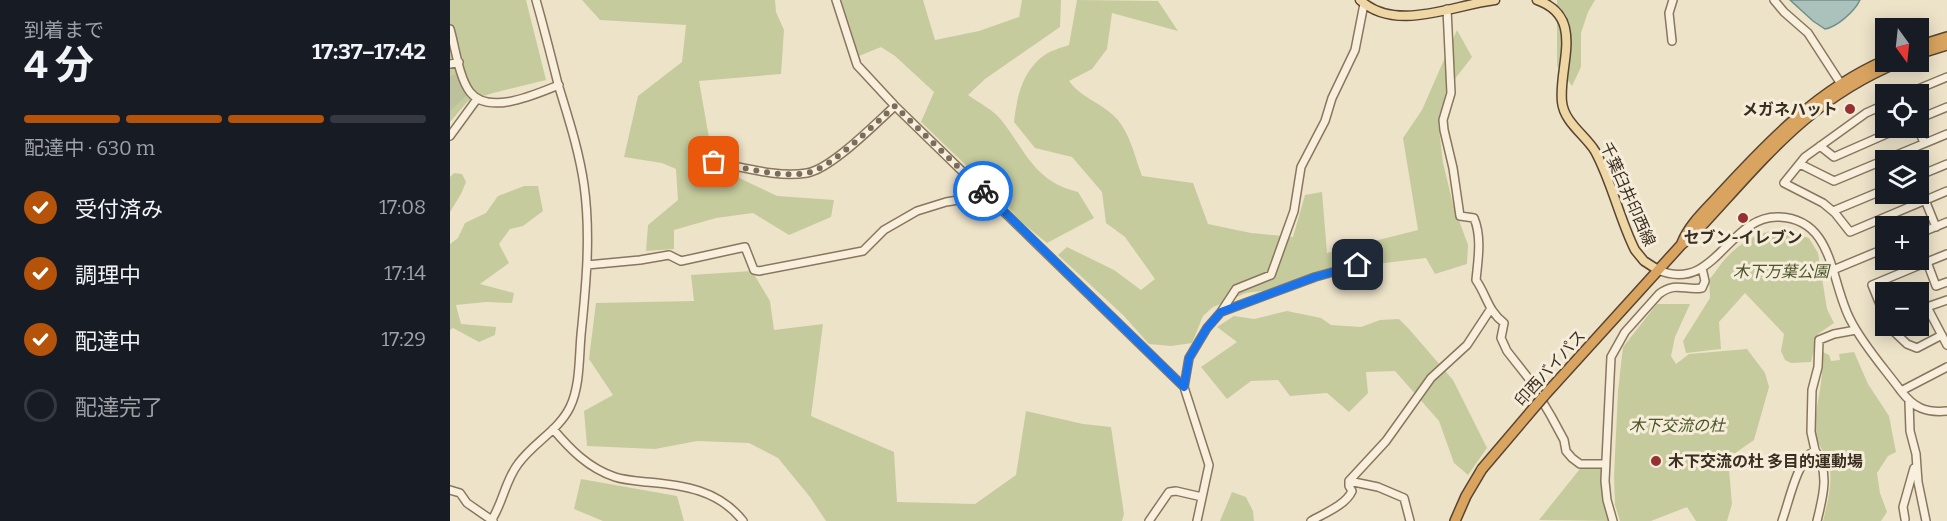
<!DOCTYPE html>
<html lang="ja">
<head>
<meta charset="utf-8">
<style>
  body { margin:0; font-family:Bitter,"Noto Sans JP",serif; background:#242831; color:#f1f3f6; height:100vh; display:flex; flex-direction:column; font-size:22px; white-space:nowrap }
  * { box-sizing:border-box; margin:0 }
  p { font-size:20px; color:#9ea1a6 }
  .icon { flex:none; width:33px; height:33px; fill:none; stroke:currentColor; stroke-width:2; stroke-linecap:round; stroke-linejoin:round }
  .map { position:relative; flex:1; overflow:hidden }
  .side { display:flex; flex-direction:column; background:#171b24; width:450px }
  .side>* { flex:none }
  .needle { width:39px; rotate:165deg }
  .fabs { position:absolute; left:1425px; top:18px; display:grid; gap:12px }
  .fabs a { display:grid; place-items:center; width:54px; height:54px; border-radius:0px; background:#171b24; box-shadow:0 3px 15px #0003; font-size:30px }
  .pin { position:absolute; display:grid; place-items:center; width:51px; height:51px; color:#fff; margin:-26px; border-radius:12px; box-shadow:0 3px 9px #0006 }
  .courier { position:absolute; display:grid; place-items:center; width:60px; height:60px; margin:-30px; border:4px solid #1a73e8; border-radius:50%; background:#fff; color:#222; box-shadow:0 2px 8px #0007 }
  .overview em { font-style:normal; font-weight:700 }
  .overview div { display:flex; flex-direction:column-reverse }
  .overview { display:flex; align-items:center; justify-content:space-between; height:102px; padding:0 24px }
  h1 { font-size:39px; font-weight:700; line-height:45px }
  .bar { display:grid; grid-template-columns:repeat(4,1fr); gap:9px 6px; align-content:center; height:72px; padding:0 24px }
  .bar i { height:8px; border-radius:4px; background:#363941 }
  .bar .current { background:#b45309 }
  .bar p { grid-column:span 4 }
  ol { padding:0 24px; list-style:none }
  li { display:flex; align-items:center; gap:18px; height:66px }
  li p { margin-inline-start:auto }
  li .icon { padding:6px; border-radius:50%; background:#b45309; color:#fff; stroke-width:4 }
  li:last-child { color:#9ea1a6 }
  li i { width:33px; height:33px; border:3px solid #363941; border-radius:50% }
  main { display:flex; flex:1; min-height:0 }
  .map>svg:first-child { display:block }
  .green { fill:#c6cb9d }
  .cemetery { fill:#bcc19c }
  .water { fill:#aac2bb; stroke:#709089; stroke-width:1.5 }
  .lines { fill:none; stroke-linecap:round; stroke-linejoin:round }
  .minor-casing { stroke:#89765e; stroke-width:10 }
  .major-casing { stroke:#584432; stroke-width:11 }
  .highway-casing { stroke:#584432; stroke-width:12 }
  .minor { stroke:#f8f0dd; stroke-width:7 }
  .major { stroke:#eed7a4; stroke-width:8 }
  .highway { stroke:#d8a45f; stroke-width:9 }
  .highway-bridge-casing { stroke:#584432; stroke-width:12; stroke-linecap:butt }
  .highway-bridge { stroke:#d8a45f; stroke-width:9 }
  .done { stroke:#796d5c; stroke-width:6; stroke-dasharray:0 10.8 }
  .route { stroke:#1a73e8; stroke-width:8 }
  .poi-dot { fill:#963131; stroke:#f5edd9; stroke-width:2 }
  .labels { text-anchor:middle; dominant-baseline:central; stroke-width:6; stroke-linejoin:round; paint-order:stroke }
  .poi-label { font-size:16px; font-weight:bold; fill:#3a2e21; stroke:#f5edd9; text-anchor:end }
  .street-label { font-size:16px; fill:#3a2e21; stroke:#f5edd9 }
  .park-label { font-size:16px; font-style:italic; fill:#4a5629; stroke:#f5edd9 }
</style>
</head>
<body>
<main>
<section class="side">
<div class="overview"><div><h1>4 分</h1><p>到着まで</p></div><em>17:37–17:42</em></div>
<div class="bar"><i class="current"></i><i class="current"></i><i class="current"></i><i></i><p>配達中 · 630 m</p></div>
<ol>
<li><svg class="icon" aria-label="check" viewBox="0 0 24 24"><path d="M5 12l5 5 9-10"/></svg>受付済み<p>17:08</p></li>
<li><svg class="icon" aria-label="check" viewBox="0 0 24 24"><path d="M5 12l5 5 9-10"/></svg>調理中<p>17:14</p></li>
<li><svg class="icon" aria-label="check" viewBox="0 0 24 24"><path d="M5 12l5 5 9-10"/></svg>配達中<p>17:29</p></li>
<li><i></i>配達完了</li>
</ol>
</section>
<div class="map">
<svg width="1497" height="521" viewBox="0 0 1497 521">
  <rect width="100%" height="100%" fill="#ede3c9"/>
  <path class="green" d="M0,0H76L96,80L43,93L18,101L0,122Z
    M132,0H325L326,12L334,30L331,74L249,81L264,166L327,196L384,200L381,217L339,235L303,213L266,218L224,230V249L196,251L198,225L228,200L226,169L212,163L174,157L188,96L232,62L236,25L150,20Z
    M391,0H473L485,40L529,31L569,17L572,0H611L610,27L535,79L518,95C529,103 544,110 552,121C576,152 585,182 628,192L644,218L597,243L570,221L552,200L471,122L484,92L445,56L431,47L409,56Z
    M627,0L708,1L728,31L662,13L657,49L642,69L619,81C631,98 654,104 667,119C680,134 685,157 692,176L743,183L758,224L801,233L843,237L855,195L872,192L877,253L968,230L953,138L972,110L1007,30L1022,57L997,89L988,120L993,163L1003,204L1018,245L1017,264L985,274L976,258L918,265L850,286L796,293L763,307L753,316L742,343L721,346L699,344L673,315L608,255L617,247L664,270L691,290L705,279L675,237L656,223L652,192L622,157L585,148L564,122C567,98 571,74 592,57C599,51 610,48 619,45Z
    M1107,0H1145L1138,12L1131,33V67L1122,86L1107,66Z
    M4,173L12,174L16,182L11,194L0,212V177Z
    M74,186H88L93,211L73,226L60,229L49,244L59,263L30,284L64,293L62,303L36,302L6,305L11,324L46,327L45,335L29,342L3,328L0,330V244L8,238L15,223L36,213L48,196Z
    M1329,230L1359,238L1368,253L1377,309L1384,323L1368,334L1361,362L1341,363L1335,360L1331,351L1334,334L1295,293L1269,322L1271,349L1236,353L1233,341L1260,298L1259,280C1265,273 1270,264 1277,257C1290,243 1310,231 1329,230Z
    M302,271L320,301L324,330L373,324L361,416L444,452L447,502L525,504L566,475L576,411L633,424L661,427L674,514L672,521H376L360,497L328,458L299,443L247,441L205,449L137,446L134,411L163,395L139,359L146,303L244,301L241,275Z
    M1207,304H1240L1225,337L1221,356L1226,364L1239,354L1297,349L1315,373L1319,387L1304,440L1278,458L1282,504L1277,521H1246L1237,507L1201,521H1170L1165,505L1164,476L1168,391L1173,347Z
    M837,311L871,318L881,325L911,327L930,320L949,319L959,329L1003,380L1037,448L1018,475L1004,463L989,421L945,371L916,372L918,393L899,412L877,393L840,396L828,380L801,381L777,399L751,367L787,342L767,327L784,316L804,319Z
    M1371,351L1379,355L1381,361L1390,360L1389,354L1404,352L1418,384L1439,416L1446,452L1438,456L1427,473L1430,493L1437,512L1431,521H1373C1377,505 1382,486 1380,469C1379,456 1365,444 1365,430C1365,403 1376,377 1371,351Z
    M1133,465L1153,467L1152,493L1160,521L1089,520Z
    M131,479L227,496L234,521H153L124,509Z
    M782,492L796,497L803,511L804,521H770Z"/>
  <path class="cemetery" d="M6,74L17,95L0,111V76Z"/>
  <path class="water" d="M1340,0H1410C1405,11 1387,27 1375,29L1363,21Z"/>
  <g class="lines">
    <defs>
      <path id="minor" d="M386,0L407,65L445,106L734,387L759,465L747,521
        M1324,0L1334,12L1358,33L1391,84
        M997,9L1001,93L993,120L994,130L1003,168L1010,216L1024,218C1032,237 1028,260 1026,280C1037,296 1038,311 1054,323L1051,338L1057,351L1079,379L1101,416L1114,440L1116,451L1122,458L1130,464H1156
        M0,29C5,46 9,78 20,92C39,116 86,94 109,85
        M1222,41L1219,13L1223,0
        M0,64L9,62
        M1456,94L1497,77
        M1436,104L1416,113L1355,157L1334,183L1373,203L1385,213L1400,232L1497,191
        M1468,119L1497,107
        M1468,128L1474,143
        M0,136L27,99
        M1370,146L1384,157L1450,128
        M264,162C293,167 327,178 357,173C381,169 425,124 445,106
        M1350,164L1384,181L1497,134
        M1468,176L1497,164
        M1475,200L1486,227
        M1383,211L1436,189
        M1468,234L1497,222
        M1477,262L1497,254
        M137,265L190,260L219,255L231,261L295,247L304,270L309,271L413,251L434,230L467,211L496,202L526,197L533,191
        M1208,270C1266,294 1278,215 1329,217C1385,219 1380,283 1401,321C1414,346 1434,368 1451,391
        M1383,270L1436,248
        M1497,300L1477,307L1497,345
        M771,312L786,289L821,275L844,211L851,167L875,121L882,98L905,50L914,4
        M1436,319L1422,285L1477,262L1486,286L1497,282
        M1438,326L1457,344L1467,348L1492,335
        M1497,367L1451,391C1464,408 1476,413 1497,411
        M734,387L739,358L757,328L771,312L865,277L908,265
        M1459,402L1460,431L1466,454L1468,482L1476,521
        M103,429C120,449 138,468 165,477C174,480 187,481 197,482C233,485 269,490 293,521
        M1365,450C1380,473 1373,496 1367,521
        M899,481L928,487L954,498L960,521
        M0,490L10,493L17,503L43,521
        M1455,519L1453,507L1464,468
        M41,521C53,503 55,481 68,464C83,443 109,430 120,407C130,387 129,358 131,335C136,286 141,235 134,185C129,150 118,117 108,84C101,56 94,28 86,0
        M699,521L719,492L726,491L752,497
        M861,521C873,514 896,505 902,491L899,486V481L936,441L981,378L1017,345L1040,310
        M1163,521L1157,500L1155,481L1161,357L1175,332L1209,294C1226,281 1235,291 1252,288L1255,281L1252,268
        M1332,521C1339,502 1347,460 1365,450L1361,432L1362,390L1368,367L1369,340L1384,334L1406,330"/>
      <path id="major" d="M910,0C946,33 1003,5 1045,0
        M1087,0C1136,17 1108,66 1112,102C1114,122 1135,135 1145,151C1162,182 1169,218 1185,250L1194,261L1208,270"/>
      <path id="highway" d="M1468,46L1497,37
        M1468,54L1497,45
        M1232,243C1240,223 1258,208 1272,192C1320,140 1369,89 1436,60
        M1094,396L1231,245L1244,234C1310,164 1356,100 1449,62
        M1005,521L1016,496L1032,469"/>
    </defs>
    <use href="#minor" class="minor-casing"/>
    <use href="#major" class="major-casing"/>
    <use href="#highway" class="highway-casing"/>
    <use href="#minor" class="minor"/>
    <use href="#major" class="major"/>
    <use href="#highway" class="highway"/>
    <defs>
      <path id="highway-bridge" d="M1032,469L1094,396"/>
    </defs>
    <use href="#highway-bridge" class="highway-bridge-casing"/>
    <use href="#highway-bridge" class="highway-bridge"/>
  </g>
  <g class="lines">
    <path class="done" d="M264,162C293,167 327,178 357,173C381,169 425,123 445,106L533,191"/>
    <path class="route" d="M533,191L734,387L739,358L757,328L771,312L865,277L908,265"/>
  </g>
  <g class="poi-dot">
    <circle cx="1400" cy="109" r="6"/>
    <circle cx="1293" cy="218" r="6"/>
    <circle cx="1206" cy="461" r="6"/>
  </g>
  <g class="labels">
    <g class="poi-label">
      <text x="1388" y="109">メガネハット</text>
      <text x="1293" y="237" text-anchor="middle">セブン-イレブン</text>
      <text x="1218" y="461" text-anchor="start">木下交流の杜 多目的運動場</text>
    </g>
    <g class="street-label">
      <text transform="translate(1178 194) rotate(66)">千葉臼井印西線</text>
      <text transform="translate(1100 368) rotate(-48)">印西バイパス</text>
    </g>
    <g class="park-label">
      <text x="1331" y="271">木下万葉公園</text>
      <text x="1227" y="425">木下交流の杜</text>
    </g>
  </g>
</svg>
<div class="fabs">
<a><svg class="needle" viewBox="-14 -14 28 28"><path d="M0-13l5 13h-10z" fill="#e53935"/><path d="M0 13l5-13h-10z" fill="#9ea1a6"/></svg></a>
<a><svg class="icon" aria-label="locate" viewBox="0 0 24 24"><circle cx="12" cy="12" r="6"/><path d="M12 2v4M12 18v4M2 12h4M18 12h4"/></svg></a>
<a><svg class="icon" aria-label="layers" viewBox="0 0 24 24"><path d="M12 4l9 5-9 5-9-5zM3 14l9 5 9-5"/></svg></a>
<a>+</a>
<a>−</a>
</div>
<div class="pin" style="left:264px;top:162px;background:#ea580c"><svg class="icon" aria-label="bag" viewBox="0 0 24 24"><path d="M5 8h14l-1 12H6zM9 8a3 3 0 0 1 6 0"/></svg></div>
<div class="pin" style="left:908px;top:265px;background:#1f2937"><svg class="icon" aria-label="home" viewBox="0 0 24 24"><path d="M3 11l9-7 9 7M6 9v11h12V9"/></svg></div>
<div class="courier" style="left:533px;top:191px"><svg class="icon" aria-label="bike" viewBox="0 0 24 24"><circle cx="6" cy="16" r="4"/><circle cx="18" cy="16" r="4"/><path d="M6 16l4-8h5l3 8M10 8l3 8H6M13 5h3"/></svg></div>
</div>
</main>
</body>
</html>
